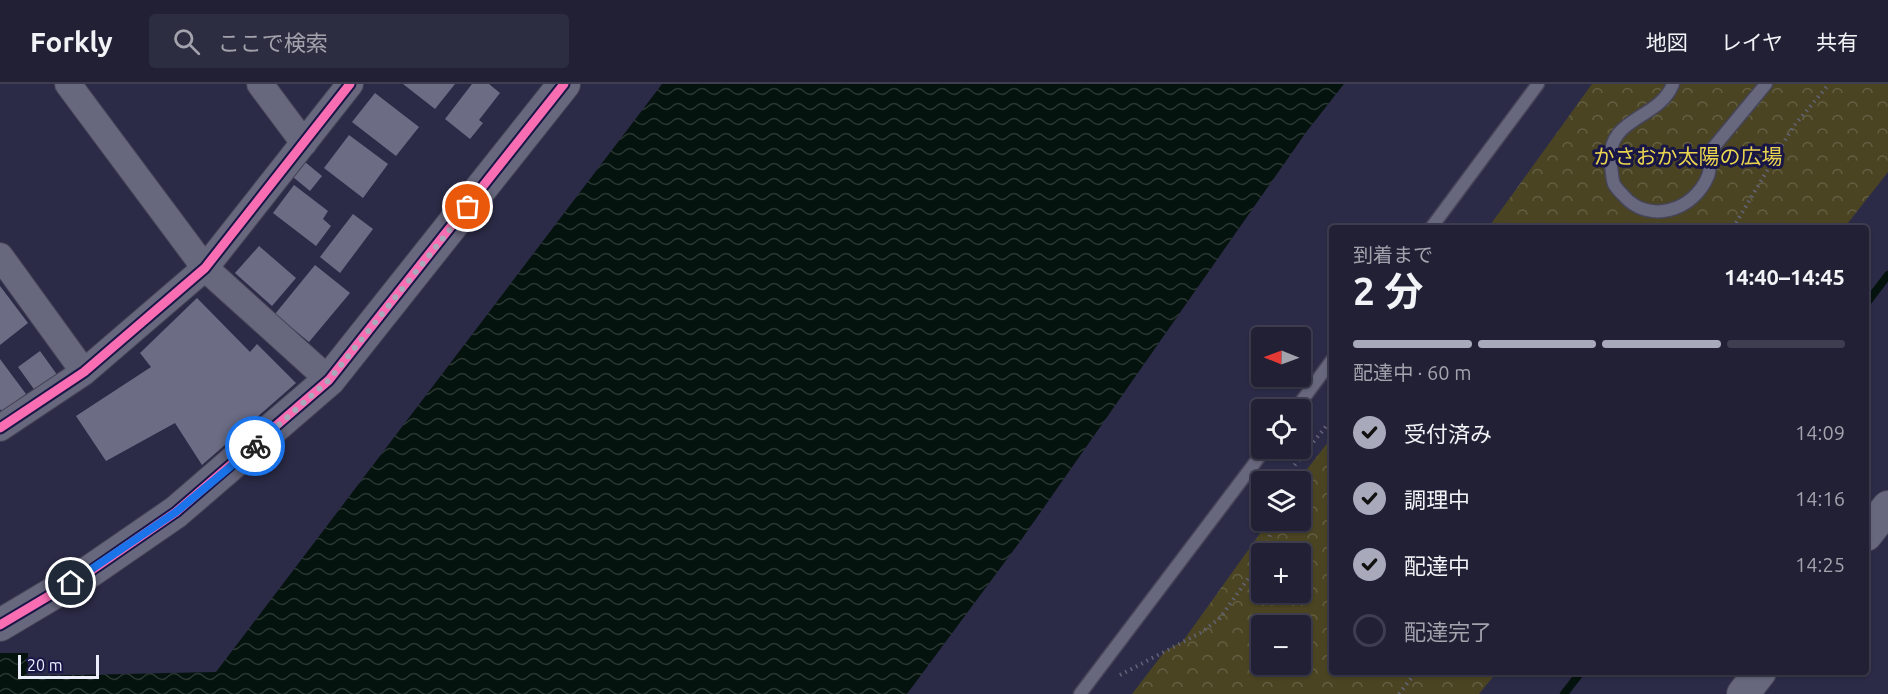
<!DOCTYPE html>
<html lang="ja">
<head>
<meta charset="utf-8">
<style>
  body { margin:0; font-family:Ubuntu,"Noto Sans JP",sans-serif; background:#2d2d41; color:#f1f3f6; height:100vh; display:flex; flex-direction:column; font-size:22px; white-space:nowrap }
  * { box-sizing:border-box; margin:0 }
  p { font-size:20px; color:#a2a3ad }
  .icon { flex:none; width:33px; height:33px; fill:none; stroke:currentColor; stroke-width:2; stroke-linecap:round; stroke-linejoin:round }
  .map { position:relative; flex:1; overflow:hidden }
  .drawer { position:absolute; left:1329px; top:141px; width:540px; height:450px; display:flex; flex-direction:column; background:#212035; border-radius:6px; box-shadow:0 2px 4px #0004,0 0 0 2px #3e3e50 }
  .drawer>* { flex:none }
  .needle { width:39px; rotate:271deg }
  .buttons { position:absolute; left:1251px; top:243px; display:grid; gap:12px }
  .buttons a { display:grid; place-items:center; width:60px; height:60px; border-radius:6px; background:#212035; box-shadow:0 2px 4px #0004,0 0 0 2px #3e3e50; font-size:30px }
  .scale { position:absolute; left:18px; bottom:15px; width:81px; box-sizing:border-box; padding-left:6px; border:3px solid #ebedfa; border-top:0; font-size:16px; line-height:21px; white-space:nowrap; color:#ebedfa; -webkit-text-stroke:4px #181547; paint-order:stroke }
  .pin { position:absolute; display:grid; place-items:center; width:51px; height:51px; color:#fff; margin:-26px; border:3px solid #fff; border-radius:50%; box-shadow:0 2px 6px #0007 }
  .courier { position:absolute; display:grid; place-items:center; width:60px; height:60px; margin:-30px; border:4px solid #1a73e8; border-radius:50%; background:#fff; color:#222; box-shadow:0 2px 8px #0007 }
  .overview em { font-style:normal; font-weight:700 }
  .overview div { display:flex; flex-direction:column-reverse }
  .overview { display:flex; align-items:center; justify-content:space-between; height:102px; padding:0 24px }
  h1 { font-size:39px; font-weight:700; line-height:45px }
  .bar { display:grid; grid-template-columns:repeat(4,1fr); gap:9px 6px; align-content:center; height:72px; padding:0 24px }
  .bar i { height:8px; border-radius:4px; background:#3e3e50 }
  .bar .on { background:#a8a9bb }
  .bar p { grid-column:span 4 }
  ol { padding:0 24px; list-style:none }
  li { display:flex; align-items:center; gap:18px; height:66px }
  li p { margin-inline-start:auto }
  li .icon { padding:6px; border-radius:50%; background:#a8a9bb; color:#111; stroke-width:4 }
  li:last-child { color:#a2a3ad }
  li i { width:33px; height:33px; border:3px solid #3e3e50; border-radius:50% }
  header { display:flex; align-items:center; gap:36px; box-sizing:border-box; height:84px; padding:0 30px; background:#212035; border-bottom:2px solid #3e3e50 }
  header strong { font-size:28px }
  nav { display:flex; gap:33px; margin-inline-start:auto; font-size:21px }
  .search { width:420px; height:54px; background:#2d2d41; display:flex; align-items:center; gap:15px; box-sizing:border-box; padding:0 21px; border-radius:6px; color:#a2a3ad; font-size:22px }
  .map>svg:first-child { display:block }
  .park { fill:url(#park-crowns); fill-rule:evenodd }
  .water { fill:url(#water-waves) }
  .lines { fill:none; stroke-linecap:round; stroke-linejoin:round }
  .stream { stroke:#05130e; stroke-width:8 }
  .building { fill:#6c6d85 }
  .service-casing { stroke:#454458; stroke-width:15 }
  .minor-casing { stroke:#454458; stroke-width:28 }
  .tertiary-casing { stroke:#454458; stroke-width:34 }
  .path { stroke:#646479; stroke-width:4; stroke-dasharray:1.5 4.5; stroke-linecap:butt }
  .service { stroke:#67677d; stroke-width:12 }
  .minor { stroke:#67677d; stroke-width:26 }
  .tertiary { stroke:#67677d; stroke-width:32 }
  .cycleway-casing { stroke:#181547; stroke-width:13 }
  .cycleway { stroke:#f96db3; stroke-width:9 }
  .done { stroke:#a8a9bb; stroke-width:6; stroke-dasharray:0 10.8 }
  .route { stroke:#1a73e8; stroke-width:8 }
  .labels { text-anchor:middle; dominant-baseline:central; stroke-width:6; stroke-linejoin:round; paint-order:stroke }
  .park-label { font-size:21px; fill:#e9d44f; stroke:#181547 }
</style>
</head>
<body>
<header>
<strong>Forkly</strong>
<div class="search"><svg class="icon" aria-label="search" viewBox="0 0 24 24"><circle cx="10" cy="10" r="6"/><path d="M15 15l6 6"/></svg>ここで検索</div>
<nav><a>地図</a><a>レイヤ</a><a>共有</a></nav>
</header>
<div class="map">
<svg width="1888" height="610" viewBox="0 0 1888 610">
  <defs>
    <pattern id="park-crowns" width="20" height="18" patternUnits="userSpaceOnUse" patternTransform="scale(1.5)"><rect width="20" height="18" fill="#4a4422"/><path d="M2 6a3 3 0 1 1 6 0M12 15a3 3 0 1 1 6 0" fill="none" stroke="#645f43"/></pattern>
    <pattern id="water-waves" width="16" height="10" patternUnits="userSpaceOnUse" patternTransform="scale(1.5)"><rect width="16" height="10" fill="#05130e"/><path d="M0 5q4-4 8 0t8 0" fill="none" stroke="#2a3632"/></pattern>
  </defs>
  <rect width="100%" height="100%" fill="#2c2b47"/>
  <path class="park" d="M1592,0H1888V88L1844,144H1488Z
    M1332,353V588H1497L1479,610H1132L1165,567L1183,557L1269,437L1300,436V398L1298,397ZM1262,470H1300V508H1262ZM1262,542H1300V580H1262Z"/>
  <path class="water" d="M662,0H1344L1307,47L1019,459L907,610H0V569H28V592L216,588Z"/>
  <g class="lines">
    <path class="stream" d="M1866,220L1888,191
      M1564,610L1581,588"/>
  </g>
  <path class="building" d="M403,0H455L435,25Z
    M472,0H489L500,9L479,36L483,39L470,55L445,35Z
    M375,9L419,43L396,72L352,38Z
    M349,51L388,80L363,114L324,84Z
    M305,78L322,92L310,107L293,93Z
    M294,101L328,127L323,135L331,142L316,162L273,129Z
    M353,130L373,145L340,189L320,173Z
    M259,162L296,194L272,222L235,189Z
    M315,181L350,209L309,258L275,230Z
    M0,202L28,239L0,261Z
    M197,214L250,268L257,260L296,299L202,381L175,339L106,377L76,332L151,283L140,269Z
    M40,267L58,292L36,308L18,283Z
    M0,275L26,310L2,328L0,325Z"/>
  <g class="lines">
    <defs>
      <path id="service" d="M1673,0C1659,37 1604,32 1611,82C1612,88 1612,95 1614,100C1616,104 1620,108 1623,111C1648,141 1694,127 1708,92C1711,86 1709,76 1708,70L1766,0
        M1431,144L1538,0
        M1295,326L1332,276
        M1080,610L1266,364"/>
      <path id="minor" d="M68,0L205,184L329,296
        M260,0L304,59
        M0,172L84,288
        M0,344L84,288L205,184L350,0"/>
      <path id="tertiary" d="M1866,451L1888,423
        M0,541L89,488L176,428L329,296L564,0
        M1743,610L1760,588"/>
    </defs>
    <use href="#service" class="service-casing"/>
    <use href="#minor" class="minor-casing"/>
    <use href="#tertiary" class="tertiary-casing"/>
    <path class="path" d="M1733,144L1793,43L1829,0
      M1288,398L1294,382L1332,335
      M1265,470L1274,436
      M1120,591L1202,548L1220,534L1262,475
      M1399,610L1416,588"/>
    <use href="#service" class="service"/>
    <use href="#minor" class="minor"/>
    <use href="#tertiary" class="tertiary"/>
    <defs>
      <path id="cycleway" d="M0,344L84,288L205,184L350,0
        M0,541L89,488L176,428L329,296L564,0"/>
    </defs>
    <use href="#cycleway" class="cycleway-casing"/>
    <use href="#cycleway" class="cycleway"/>
  </g>
  <g class="lines">
    <path class="done" d="M255,362L329,296L468,123"/>
    <path class="route" d="M71,499L176,428L255,362"/>
  </g>
  <g class="labels">
    <g class="park-label">
      <text x="1688" y="72">かさおか太陽の広場</text>
    </g>
  </g>
</svg>
<div class="buttons">
<a><svg class="needle" viewBox="-14 -14 28 28"><path d="M0-13l5 13h-10z" fill="#e53935"/><path d="M0 13l5-13h-10z" fill="#a2a3ad"/></svg></a>
<a><svg class="icon" aria-label="locate" viewBox="0 0 24 24"><circle cx="12" cy="12" r="6"/><path d="M12 2v4M12 18v4M2 12h4M18 12h4"/></svg></a>
<a><svg class="icon" aria-label="layers" viewBox="0 0 24 24"><path d="M12 4l9 5-9 5-9-5zM3 14l9 5 9-5"/></svg></a>
<a>+</a>
<a>−</a>
</div>
<div class="scale">20 m</div>
<div class="pin" style="left:468px;top:123px;background:#ea580c"><svg class="icon" aria-label="bag" viewBox="0 0 24 24"><path d="M5 8h14l-1 12H6zM9 8a3 3 0 0 1 6 0"/></svg></div>
<div class="pin" style="left:71px;top:499px;background:#1f2937"><svg class="icon" aria-label="home" viewBox="0 0 24 24"><path d="M3 11l9-7 9 7M6 9v11h12V9"/></svg></div>
<div class="courier" style="left:255px;top:362px"><svg class="icon" aria-label="bike" viewBox="0 0 24 24"><circle cx="6" cy="16" r="4"/><circle cx="18" cy="16" r="4"/><path d="M6 16l4-8h5l3 8M10 8l3 8H6M13 5h3"/></svg></div>
<section class="drawer">
<div class="overview"><div><h1>2 分</h1><p>到着まで</p></div><em>14:40–14:45</em></div>
<div class="bar"><i class="on"></i><i class="on"></i><i class="on"></i><i></i><p>配達中 · 60 m</p></div>
<ol>
<li><svg class="icon" aria-label="check" viewBox="0 0 24 24"><path d="M5 12l5 5 9-10"/></svg>受付済み<p>14:09</p></li>
<li><svg class="icon" aria-label="check" viewBox="0 0 24 24"><path d="M5 12l5 5 9-10"/></svg>調理中<p>14:16</p></li>
<li><svg class="icon" aria-label="check" viewBox="0 0 24 24"><path d="M5 12l5 5 9-10"/></svg>配達中<p>14:25</p></li>
<li><i></i>配達完了</li>
</ol>
</section>
</div>
</body>
</html>
